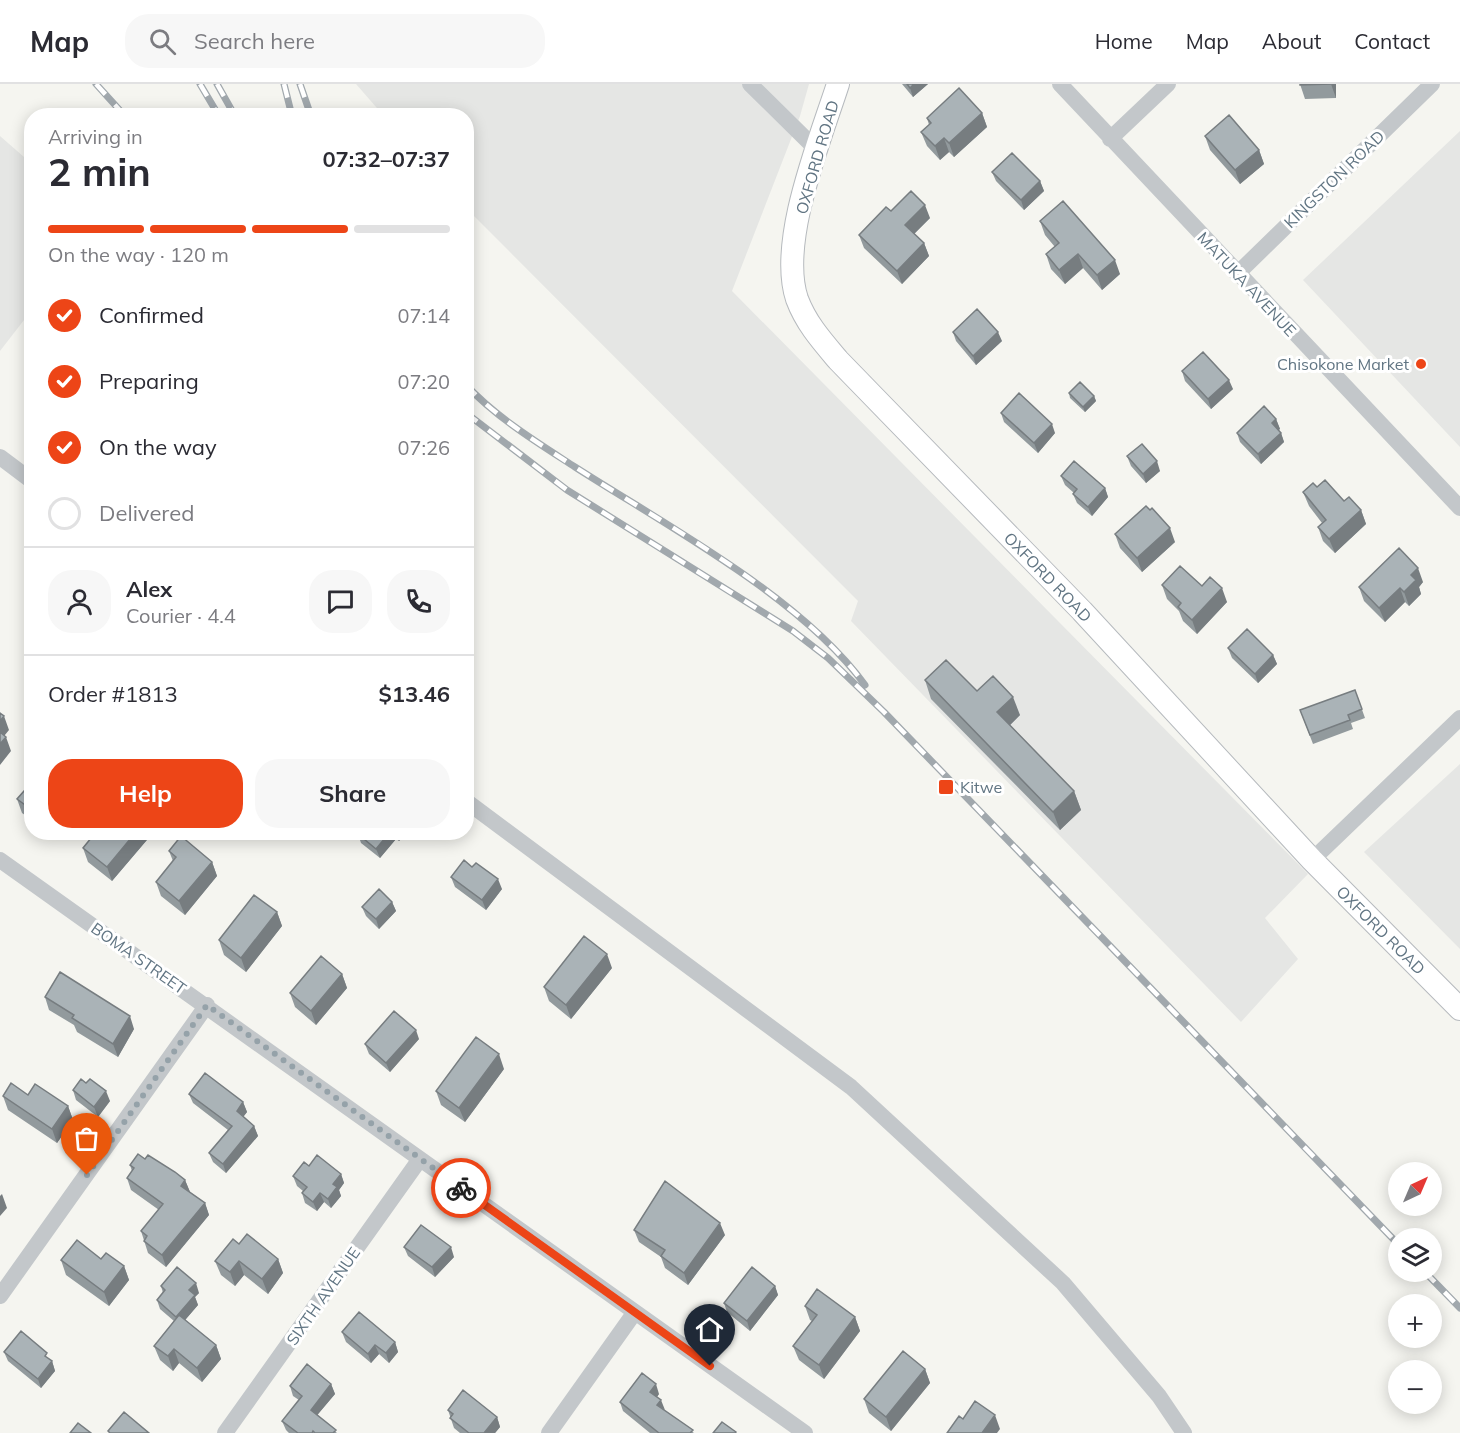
<!DOCTYPE html>
<html lang="en">
<head>
<meta charset="utf-8">
<style>
  body { margin:0; font-family:Mulish,sans-serif; background:#f7f7f7; color:#2b2b33; height:100vh; display:flex; flex-direction:column; font-size:22px; white-space:nowrap }
  * { box-sizing:border-box; margin:0 }
  p { font-size:20px; color:#7c7c81 }
  .icon { flex:none; width:33px; height:33px; fill:none; stroke:currentColor; stroke-width:2; stroke-linecap:round; stroke-linejoin:round }
  .map { position:relative; flex:1; overflow:hidden }
  .details { position:absolute; left:24px; top:24px; width:450px; height:732px; display:flex; flex-direction:column; background:#fff; border-radius:24px; box-shadow:0 3px 15px #0003 }
  .details>* { flex:none }
  .needle { width:39px; rotate:44deg }
  .fabs { position:absolute; left:1388px; top:1078px; display:grid; gap:12px }
  .fabs a { display:grid; place-items:center; width:54px; height:54px; border-radius:50%; background:#fff; box-shadow:0 3px 15px #0003; font-size:30px }
  .pin { position:absolute; display:grid; place-items:center; width:51px; height:51px; color:#fff; margin:-62px -26px; border-radius:50% 50% 50% 0; rotate:-45deg; box-shadow:0 0 6px #0007 }
  .pin .icon { rotate:45deg }
  .courier { position:absolute; display:grid; place-items:center; width:60px; height:60px; margin:-30px; border:4px solid #ed4517; border-radius:50%; background:#fff; color:#222; box-shadow:0 2px 8px #0007 }
  .headline em { font-style:normal; font-weight:700 }
  .headline div { display:flex; flex-direction:column-reverse }
  .headline { display:flex; align-items:center; justify-content:space-between; height:102px; padding:0 24px }
  h1 { font-size:39px; font-weight:700; line-height:45px }
  .bar { display:grid; grid-template-columns:repeat(4,1fr); gap:9px 6px; align-content:center; height:72px; padding:0 24px }
  .bar i { height:8px; border-radius:4px; background:#e1e1e2 }
  .bar .on { background:#ed4517 }
  .bar p { grid-column:span 4 }
  .line { display:flex; align-items:center; gap:15px; padding:0 24px; border-top:2px solid #e1e1e2 }
  .line div { flex:1 }
  .round { display:grid; place-items:center; flex:none; width:63px; height:63px; border-radius:24px; background:#f7f7f7 }
  ol { padding:0 24px; list-style:none }
  li { display:flex; align-items:center; gap:18px; height:66px }
  li p { margin-inline-start:auto }
  li .icon { padding:6px; border-radius:50%; background:#ed4517; color:#fff; stroke-width:4 }
  li:last-child { color:#7c7c81 }
  li i { width:33px; height:33px; border:3px solid #e1e1e2; border-radius:50% }
  .cta { display:flex; gap:12px; margin-top:auto; padding:12px 24px }
  .cta a { flex:1; height:69px; border-radius:24px; background:#ed4517; color:#fff; font-size:24px; font-weight:700; line-height:69px; text-align:center }
  .cta a+a { background:#f7f7f7; color:#2b2b33 }
  header { display:flex; align-items:center; gap:36px; box-sizing:border-box; height:84px; padding:0 30px; background:#fff; border-bottom:2px solid #e1e1e2 }
  header strong { font-size:28px }
  nav { display:flex; gap:33px; margin-inline-start:auto; font-size:21px }
  .search { width:420px; height:54px; background:#f7f7f7; display:flex; align-items:center; gap:15px; box-sizing:border-box; padding:0 21px; border-radius:24px; color:#7c7c81; font-size:22px }
  .map>svg:first-child { display:block }
  .built { fill:#e5e6e4 }
  .lines { fill:none; stroke-linecap:round; stroke-linejoin:round }
  .major-casing { stroke:#b6babe; stroke-width:24 }
  .minor { stroke:#c3c7ca; stroke-width:16 }
  .major { stroke:#fff; stroke-width:22 }
  .rail-casing { stroke:#a1a8ad; stroke-width:7 }
  .rail { stroke:#fff; stroke-width:4.5; stroke-dasharray:14; stroke-linecap:butt }
  .wall { fill:#929a9d }
  .shaded-wall { fill:#777d80 }
  .building { fill:#aab3b7; stroke:#777d80; stroke-width:1.5 }
  .done { stroke:#95a2a9; stroke-width:6; stroke-dasharray:0 10.8 }
  .route { stroke:#ed4517; stroke-width:8 }
  .poi-dot { fill:#ed4517; stroke:#fff; stroke-width:2 }
  .labels { text-anchor:middle; dominant-baseline:central; stroke-width:6; stroke-linejoin:round; paint-order:stroke }
  .street-label { font-size:16px; fill:#617583; stroke:#fff }
  .poi-label { font-size:16px; fill:#617583; stroke:#fff; text-anchor:end }
</style>
</head>
<body>
<header>
<strong>Map</strong>
<div class="search"><svg class="icon" aria-label="search" viewBox="0 0 24 24"><circle cx="10" cy="10" r="6"/><path d="M15 15l6 6"/></svg>Search here</div>
<nav><a>Home</a><a>Map</a><a>About</a><a>Contact</a></nav>
</header>
<div class="map">
<svg width="1460" height="1349" viewBox="0 0 1460 1349">
  <rect width="100%" height="100%" fill="#f5f5f0"/>
  <path class="built" d="M356,0H809L800,32L732,207L1308,790L1265,834L1298,875L1241,938L851,537L858,517L467,125L466,32L383,31Z
    M1460,47V363L1303,196Z
    M0,52L32,80L31,227L0,267Z
    M1460,680V865L1364,768Z"/>
  <g class="lines">
    <defs>
      <path id="major" d="M838,0C820,56 778,158 797,215C806,239 821,256 838,276L1082,527L1312,776L1460,925"/>
    </defs>
    <use href="#major" class="major-casing"/>
    <path class="minor" d="M750,0L817,66
      M1060,0L1460,424
      M1110,55L1168,0
      M1237,190L1432,0
      M0,373L32,397
      M466,717L851,1003L1063,1199L1159,1312L1184,1349
      M0,776L805,1349
      M1312,776L1460,634
      M0,1212L207,921
      M225,1349L420,1075
      M549,1349L635,1228"/>
    <use href="#major" class="major"/>
    <defs>
      <path id="rail" d="M96,0L125,32
        M200,0L219,32
        M217,0L235,32
        M284,0L292,32
        M300,0L311,32
        M466,301C497,334 538,359 575,383C667,442 801,513 865,601
        M466,329L567,406L793,547L828,574L884,628L1398,1160
        M1425,1188L1460,1224"/>
    </defs>
    <use href="#rail" class="rail-casing"/>
    <use href="#rail" class="rail"/>
  </g>
  <path class="wall" d="M902,0H928L913,13Z
    M1300,0H1336V14L1305,15Z
    M982,29L987,43L954,73L949,68L940,76L927,62L921,48L929,41L927,34Z
    M1205,52L1259,66L1264,80L1240,100L1210,66Z
    M992,88L1040,97L1044,107L1024,126L996,97Z
    M891,127L930,134L914,150L924,159L929,172L902,200L864,164L859,151Z
    M1040,137L1120,190L1102,206L1083,184L1065,200L1051,185L1046,170L1055,163L1045,151Z
    M953,248L1002,257L976,281L956,257Z
    M1182,287L1233,305L1211,325L1185,297Z
    M1069,309L1094,312L1096,317L1085,328L1070,314Z
    M1001,329L1055,349L1038,369L1004,338Z
    M1276,335L1280,345L1278,346L1281,349L1284,358L1261,380L1240,358L1237,349Z
    M1127,372L1160,387L1146,399L1131,382Z
    M1061,392L1105,404L1108,413L1092,432L1077,419L1073,410L1074,409L1065,401Z
    M1317,403L1361,426L1366,440L1335,469L1323,457L1318,443L1322,439L1309,422L1303,408Z
    M1115,450L1175,458L1142,488L1120,464Z
    M1423,498L1419,503L1421,510L1409,522L1405,518L1385,538L1364,517L1359,503Z
    M1162,501L1202,502L1227,518L1197,550L1183,537L1179,527L1167,515Z
    M1228,564L1273,571L1277,580L1258,599L1232,574Z
    M925,596L977,607L1020,631L1010,641L1074,707L1081,726L1060,746L931,615Z
    M1355,606L1365,634L1351,639L1353,645L1313,660L1300,626Z
    M32,698V736L22,729L17,715Z
    M96,748H151L152,750L112,797L88,778L83,764Z
    M359,748H407L399,757L396,755L380,774L361,759L358,750Z
    M169,767L212,778L217,792L185,831L161,812L156,798L173,777Z
    M451,793L502,805L486,826L455,803Z
    M392,818L396,827L379,845L366,832L362,823Z
    M277,828L282,842L246,888L224,871L219,856Z
    M612,884L571,935L549,917L544,903Z
    M342,890L347,904L316,941L295,923L290,909Z
    M45,913L134,945L118,973L77,948L74,941L49,926Z
    M419,955L390,988L369,970L365,960Z
    M504,985L465,1038L441,1021L436,1007Z
    M73,1006L110,1017L98,1033L76,1016Z
    M189,1010L243,1018L247,1028L243,1033L254,1042L258,1052L226,1089L213,1078L209,1069L228,1046L193,1019Z
    M28,1011L68,1022L73,1036L57,1059L8,1026L3,1012Z
    M145,1075L185,1096L190,1108L205,1119L209,1131L166,1183L148,1169L141,1147L159,1126L131,1106L127,1094L132,1087L130,1081Z
    M309,1082L341,1090L344,1099L339,1106L341,1112L331,1124L324,1118L317,1127L305,1119L302,1109L303,1107L297,1102L293,1092Z
    M634,1146L725,1151L688,1201L665,1184L661,1173L639,1158Z
    M239,1160L278,1175L283,1189L268,1210L244,1191L235,1202L221,1191L215,1177Z
    M404,1163L454,1173L435,1193L408,1172Z
    M101,1175L124,1182L129,1196L109,1222L66,1191L61,1176Z
    M161,1202L199,1209L195,1213L198,1221L185,1236L216,1261L221,1275L202,1298L179,1279L173,1287L160,1276L154,1262L174,1237L160,1225L157,1216L163,1209Z
    M775,1202L778,1211L750,1247L727,1228L724,1219Z
    M805,1222L855,1233L860,1247L824,1295L799,1276L793,1262L812,1237L810,1236Z
    M342,1248L395,1258L398,1268L389,1279L379,1270L371,1279L346,1258Z
    M4,1268L52,1277L55,1287L41,1304L8,1277Z
    M925,1285L930,1299L891,1347L869,1329L864,1315Z
    M331,1300L335,1310L317,1331L337,1349H289L286,1346L282,1337L299,1316L293,1312L290,1302Z
    M659,1310L657,1313L664,1326L694,1349H650L623,1327L620,1318Z
    M448,1326L497,1333L500,1343L495,1349H460L454,1344Z"/>
  <path class="shaded-wall" d="M914,0H928L913,13L910,4Z
    M1331,0H1336V14Z
    M982,29L987,43L954,73L949,59Z
    M944,54L949,68L940,76L935,62Z
    M1259,66L1264,80L1240,100L1235,86Z
    M1040,97L1044,107L1024,126L1021,116Z
    M925,121L930,134L910,154L905,141Z
    M924,159L929,172L902,200L897,187Z
    M1078,170L1083,184L1065,200L1059,186Z
    M1115,176L1120,190L1102,206L1097,191Z
    M998,248L1002,257L976,281L973,272Z
    M1229,296L1233,305L1211,325L1208,315Z
    M1094,312L1096,317L1085,328L1083,323Z
    M1276,335L1280,345L1275,349L1272,339Z
    M1052,340L1055,349L1038,369L1034,359Z
    M1281,349L1284,358L1261,380L1258,370Z
    M1157,377L1160,387L1146,399L1143,390Z
    M1105,404L1108,413L1092,432L1088,423Z
    M1361,426L1366,440L1335,469L1329,455Z
    M1170,444L1175,458L1142,488L1137,474Z
    M1418,484L1423,498L1419,503L1421,510L1409,522L1404,508L1411,491Z
    M1222,504L1227,518L1197,550L1192,536Z
    M1400,504L1405,518L1385,538L1379,524Z
    M1273,571L1277,580L1258,599L1255,590Z
    M1013,613L1020,631L1004,647L997,628Z
    M4,632L9,646L0,657V637Z
    M6,653L11,667L0,681V660Z
    M1074,707L1081,726L1060,746L1053,728Z
    M136,748H151L152,750L112,797L107,783Z
    M390,748H394L396,755L380,774L376,765Z
    M396,748H407L399,757Z
    M212,778L217,792L185,831L179,817Z
    M498,795L502,805L486,826L482,816Z
    M392,818L396,827L379,845L376,835Z
    M277,828L282,842L246,888L241,874Z
    M607,870L612,884L571,935L566,921Z
    M342,890L347,904L316,941L311,927Z
    M130,932L134,945L118,973L113,960Z
    M416,946L419,955L390,988L386,979Z
    M499,970L504,985L465,1038L459,1024Z
    M106,1007L110,1017L98,1033L94,1023Z
    M243,1018L247,1028L240,1037L237,1027Z
    M68,1022L73,1036L57,1059L52,1045Z
    M254,1042L258,1052L226,1089L223,1080Z
    M341,1090L344,1099L339,1106L341,1112L331,1124L328,1115L333,1100Z
    M185,1096L190,1108L181,1102Z
    M320,1109L324,1118L317,1127L313,1118Z
    M2,1110L7,1124L0,1132V1112Z
    M205,1119L209,1131L166,1183L162,1171Z
    M720,1139L725,1151L688,1201L684,1189Z
    M451,1163L454,1173L435,1193L432,1183Z
    M278,1175L283,1189L268,1210L262,1195Z
    M239,1177L244,1191L235,1202L230,1188Z
    M124,1182L129,1196L109,1222L104,1208Z
    M196,1199L199,1209L195,1213L198,1221L180,1242L176,1233L189,1206Z
    M775,1202L778,1211L750,1247L747,1237Z
    M855,1233L860,1247L824,1295L819,1281Z
    M395,1258L398,1268L389,1279L386,1269Z
    M216,1261L221,1275L202,1298L197,1284Z
    M375,1261L379,1270L371,1279L368,1270Z
    M174,1265L179,1279L173,1287L168,1272Z
    M52,1277L55,1287L41,1304L38,1295Z
    M925,1285L930,1299L891,1347L886,1333Z
    M331,1300L335,1310L314,1335L311,1326Z
    M656,1300L659,1310L654,1317L650,1308Z
    M661,1316L665,1326L657,1321Z
    M995,1331L1000,1345L997,1349H982Z
    M497,1333L500,1343L495,1349H484Z"/>
  <path class="building" d="M907,0H914L910,4Z
    M1300,0H1331L1300,1Z
    M959,4L982,29L949,59L944,54L935,62L921,48L931,39L927,34Z
    M1229,31L1259,66L1235,86L1205,52Z
    M1012,69L1040,97L1021,116L992,88Z
    M911,107L925,121L905,141L924,159L897,187L859,151L886,123L891,127Z
    M1063,117L1115,176L1097,191L1078,170L1059,186L1046,170L1059,159L1040,137Z
    M977,225L998,248L973,272L953,248Z
    M1203,268L1229,296L1208,315L1182,287Z
    M1080,298L1094,312L1083,323L1069,309Z
    M1019,309L1052,340L1034,359L1001,329Z
    M1264,322L1276,335L1272,339L1281,349L1258,370L1237,349Z
    M1142,360L1157,377L1143,390L1127,372Z
    M1074,377L1105,404L1088,423L1073,410L1077,405L1061,392Z
    M1325,396L1344,417L1349,413L1361,426L1329,455L1318,443L1326,436L1303,408L1313,399L1317,403Z
    M1146,422L1150,426L1152,424L1170,444L1137,474L1115,450Z
    M1399,464L1418,484L1411,491L1416,496L1404,508L1400,504L1379,524L1359,503Z
    M1180,482L1202,502L1210,493L1222,504L1192,536L1178,523L1181,519L1162,501Z
    M1247,545L1273,571L1255,590L1228,564Z
    M946,576L977,607L993,592L1013,613L997,628L1074,707L1053,728L925,596Z
    M1355,606L1362,625L1348,631L1350,636L1310,651L1300,626Z
    M0,629L4,632L0,637Z
    M0,648L6,653L0,660Z
    M32,698V726L17,715Z
    M96,748H136L107,783L83,764Z
    M359,748H390L376,765L358,750Z
    M181,752L212,778L179,817L156,798L176,773L169,767Z
    M464,776L472,783L476,779L498,795L482,816L451,793Z
    M379,805L392,818L376,835L362,823Z
    M254,811L277,828L241,874L219,856Z
    M584,852L607,870L566,921L544,903Z
    M321,872L342,890L311,927L290,909Z
    M60,888L130,932L113,960L72,934L74,931L45,913Z
    M394,927L416,946L386,979L365,960Z
    M476,953L499,970L459,1024L436,1007Z
    M205,989L243,1018L237,1027L254,1042L223,1080L209,1069L232,1042L189,1010Z
    M81,995L86,999L90,995L106,1007L94,1023L73,1006Z
    M11,999L28,1011L35,1000L68,1022L52,1045L3,1012Z
    M138,1070L145,1075L148,1071L175,1088L185,1096L181,1102L205,1119L162,1171L144,1157L147,1152L141,1147L163,1120L127,1094L134,1084L130,1081Z
    M317,1071L341,1090L333,1100L337,1103L328,1115L320,1109L313,1118L302,1109L307,1103L293,1092L304,1078L309,1082Z
    M665,1097L720,1139L684,1189L661,1172L665,1166L634,1146Z
    M421,1141L451,1163L432,1183L404,1163Z
    M247,1150L278,1175L262,1195L239,1177L230,1188L215,1177L233,1155L239,1160Z
    M77,1156L101,1175L106,1169L124,1182L104,1208L61,1176Z
    M177,1183L196,1199L189,1206L195,1211L176,1233L157,1216L165,1206L161,1202Z
    M752,1183L775,1202L747,1237L724,1219Z
    M817,1205L855,1233L819,1281L793,1262L817,1231L805,1222Z
    M359,1228L395,1258L386,1269L375,1261L368,1270L342,1248Z
    M179,1231L216,1261L197,1284L174,1265L168,1272L154,1262Z
    M21,1247L47,1269L45,1272L52,1277L38,1295L4,1268Z
    M903,1267L925,1285L886,1333L864,1315Z
    M307,1280L331,1300L311,1326L336,1346L333,1349H315L313,1347L312,1349H298L282,1337L302,1312L290,1302Z
    M642,1289L656,1300L650,1308L661,1316L657,1321L693,1346L690,1349H659L620,1318Z
    M463,1306L497,1333L484,1349H469L450,1334L453,1330L448,1326Z
    M975,1317L995,1331L982,1349H947L959,1332L963,1335Z
    M124,1328L149,1349H110L108,1347Z
    M722,1338L736,1348L735,1349H713Z
    M78,1339L91,1349H70Z"/>
  <g class="lines">
    <path class="done" d="M87,1091L207,921L461,1104"/>
    <path class="route" d="M461,1104L710,1282"/>
  </g>
  <g class="poi-dot">
    <circle cx="1421" cy="280" r="6"/>
    <rect x="938" y="695" width="16" height="16" rx="3"/>
  </g>
  <g class="labels">
    <g class="street-label">
      <text transform="translate(817 73) rotate(-74)">OXFORD ROAD</text>
      <text transform="translate(1334 95) rotate(-44)">KINGSTON ROAD</text>
      <text transform="translate(1247 200) rotate(47)">MATUKA AVENUE</text>
      <text transform="translate(1048 493) rotate(46)">OXFORD ROAD</text>
      <text transform="translate(1381 846) rotate(45)">OXFORD ROAD</text>
      <text transform="translate(139 874) rotate(35)">BOMA STREET</text>
      <text transform="translate(323 1212) rotate(-55)">SIXTH AVENUE</text>
    </g>
    <g class="poi-label">
      <text x="1409" y="280">Chisokone Market</text>
      <text x="960" y="703" text-anchor="start">Kitwe</text>
    </g>
  </g>
</svg>
<div class="fabs">
<a><svg class="needle" viewBox="-14 -14 28 28"><path d="M0-13l5 13h-10z" fill="#e53935"/><path d="M0 13l5-13h-10z" fill="#7c7c81"/></svg></a>
<a><svg class="icon" aria-label="layers" viewBox="0 0 24 24"><path d="M12 4l9 5-9 5-9-5zM3 14l9 5 9-5"/></svg></a>
<a>+</a>
<a>−</a>
</div>
<div class="pin" style="left:87px;top:1091px;background:#ea580c"><svg class="icon" aria-label="bag" viewBox="0 0 24 24"><path d="M5 8h14l-1 12H6zM9 8a3 3 0 0 1 6 0"/></svg></div>
<div class="pin" style="left:710px;top:1282px;background:#1f2937"><svg class="icon" aria-label="home" viewBox="0 0 24 24"><path d="M3 11l9-7 9 7M6 9v11h12V9"/></svg></div>
<div class="courier" style="left:461px;top:1104px"><svg class="icon" aria-label="bike" viewBox="0 0 24 24"><circle cx="6" cy="16" r="4"/><circle cx="18" cy="16" r="4"/><path d="M6 16l4-8h5l3 8M10 8l3 8H6M13 5h3"/></svg></div>
<section class="details">
<div class="headline"><div><h1>2 min</h1><p>Arriving in</p></div><em>07:32–07:37</em></div>
<div class="bar"><i class="on"></i><i class="on"></i><i class="on"></i><i></i><p>On the way · 120 m</p></div>
<ol>
<li><svg class="icon" aria-label="check" viewBox="0 0 24 24"><path d="M5 12l5 5 9-10"/></svg>Confirmed<p>07:14</p></li>
<li><svg class="icon" aria-label="check" viewBox="0 0 24 24"><path d="M5 12l5 5 9-10"/></svg>Preparing<p>07:20</p></li>
<li><svg class="icon" aria-label="check" viewBox="0 0 24 24"><path d="M5 12l5 5 9-10"/></svg>On the way<p>07:26</p></li>
<li><i></i>Delivered</li>
</ol>
<div class="line" style="height:108px"><a class="round"><svg class="icon" aria-label="person" viewBox="0 0 24 24"><circle cx="12" cy="8" r="4"/><path d="M4 21q1-7 8-7t8 7"/></svg></a><div><b>Alex</b><p>Courier · 4.4</p></div><a class="round"><svg class="icon" aria-label="chat" viewBox="0 0 24 24"><path d="M4 5h16v11H9l-5 4z"/></svg></a><a class="round"><svg class="icon" aria-label="phone" viewBox="0 0 24 24"><path d="M5 4h4l2 5-3 2q2 4 5 5l2-3 5 2v4C11 20 4 13 5 4z"/></svg></a></div>
<div class="line" style="height:78px"><div>Order #1813</div><b>$13.46</b></div>
<div class="cta"><a>Help</a><a>Share</a></div>
</section>
</div>
</body>
</html>
